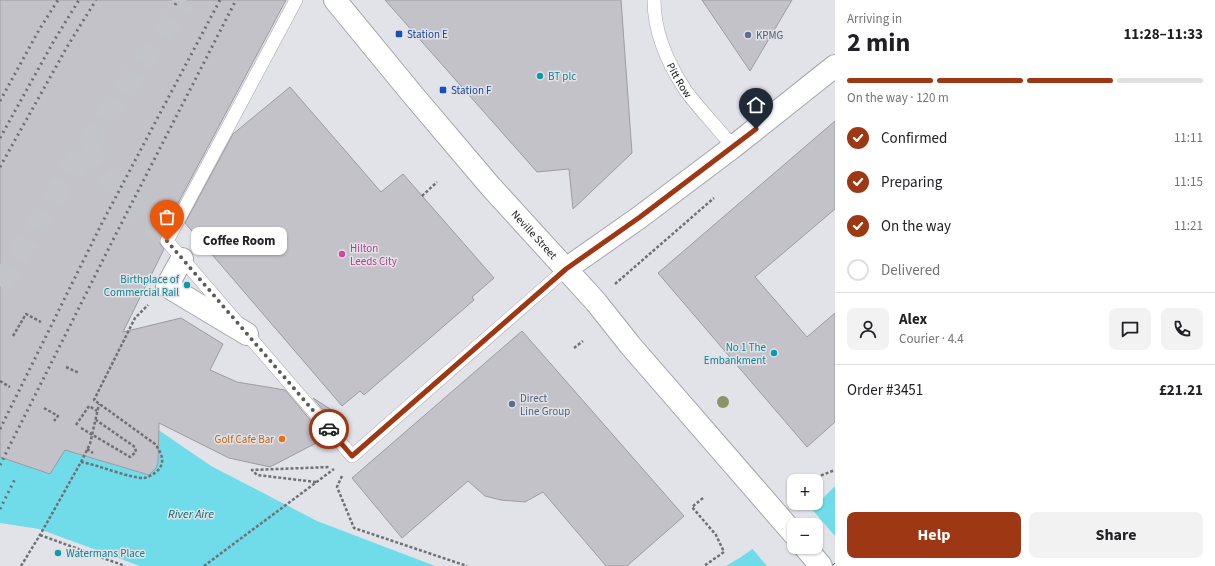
<!DOCTYPE html>
<html lang="en">
<head>
<meta charset="utf-8">
<style>
  body { margin:0; font-family:"Source Sans 3",sans-serif; background:#f2f2f2; color:#202124; height:100vh; display:flex; flex-direction:column; font-size:15px; white-space:nowrap }
  * { box-sizing:border-box; margin:0 }
  p { font-size:13px; color:#757577 }
  .icon { flex:none; width:22px; height:22px; fill:none; stroke:currentColor; stroke-width:2; stroke-linecap:round; stroke-linejoin:round }
  .map { position:relative; flex:1; overflow:hidden }
  .sheet { display:flex; flex-direction:column; background:#fff; width:380px }
  .sheet>* { flex:none }
  .fabs { position:absolute; left:787px; top:474px; display:grid; gap:8px }
  .fabs a { display:grid; place-items:center; width:36px; height:36px; border-radius:8px; background:#fff; box-shadow:0 1px 3px #0004; font-size:20px }
  .pin { position:absolute; display:grid; place-items:center; width:34px; height:34px; color:#fff; margin:-41px -17px; border-radius:50% 50% 50% 0; rotate:-45deg; box-shadow:0 0 4px #0007 }
  .pin .icon { rotate:45deg }
  .courier { position:absolute; display:grid; place-items:center; width:40px; height:40px; margin:-20px; border:3px solid #9e3713; border-radius:50%; background:#fff; color:#222; box-shadow:0 1px 5px #0007 }
  .bubble { position:absolute; height:28px; border-radius:8px; background:#fff; box-shadow:0 1px 3px #0004; font-size:13px; font-weight:700; line-height:28px; text-align:center }
  .summary em { font-style:normal; font-weight:700 }
  .summary div { display:flex; flex-direction:column-reverse }
  .summary { display:flex; align-items:center; justify-content:space-between; height:68px; padding:0 12px }
  h1 { font-size:26px; font-weight:700; line-height:30px }
  .bar { display:grid; grid-template-columns:repeat(4,1fr); gap:6px 4px; align-content:center; height:48px; padding:0 12px }
  .bar i { height:5px; border-radius:3px; background:#e0e0e0 }
  .bar .active { background:#9e3713 }
  .bar p { grid-column:span 4 }
  .line { display:flex; align-items:center; gap:10px; padding:0 12px; border-top:1px solid #e0e0e0 }
  .line div { flex:1 }
  .round { display:grid; place-items:center; flex:none; width:42px; height:42px; border-radius:8px; background:#f2f2f2 }
  ol { padding:0 12px; list-style:none }
  li { display:flex; align-items:center; gap:12px; height:44px }
  li p { margin-inline-start:auto }
  li .icon { padding:4px; border-radius:50%; background:#9e3713; color:#fff; stroke-width:4 }
  li:last-child { color:#757577 }
  li i { width:22px; height:22px; border:2px solid #e0e0e0; border-radius:50% }
  .action { display:flex; gap:8px; margin-top:auto; padding:8px 12px }
  .action a { flex:1; height:46px; border-radius:8px; background:#9e3713; color:#fff; font-size:16px; font-weight:700; line-height:46px; text-align:center }
  .action a+a { background:#f2f2f2; color:#202124 }
  main { display:flex; flex:1; min-height:0 }
  .map>svg:first-child { display:block }
  .water { fill:#70dcea; fill-rule:evenodd }
  .pier { fill:#e2e3e9; fill-rule:evenodd }
  .lines { fill:none; stroke-linecap:round; stroke-linejoin:round }
  .ferry { stroke:#00646e; stroke-width:1; stroke-dasharray:5 4; stroke-linecap:butt }
  .building { fill:#c3c2c8; stroke:#9c9ba0 }
  .street-tunnel { stroke:#c2c4c9; stroke-width:22; stroke-dasharray:22 11; stroke-linecap:butt }
  .lane-casing { stroke:#a4a5ab; stroke-width:14 }
  .street-casing { stroke:#a4a5ab; stroke-width:24 }
  .path { stroke:#6f7074; stroke-width:2.5; stroke-dasharray:3 2; stroke-linecap:butt }
  .lane { stroke:#fff; stroke-width:13 }
  .street { stroke:#fff; stroke-width:22 }
  .rail { stroke:#6e6f72; stroke-width:3; stroke-dasharray:2 4; stroke-linecap:butt }
  .path-bridge { stroke:#6f7074; stroke-width:2.5; stroke-dasharray:3 2; stroke-linecap:butt }
  .tree { fill:#899569 }
  .done { stroke:#5a5a5e; stroke-width:4; stroke-dasharray:0 7.2 }
  .route { stroke:#9e3713; stroke-width:5 }
  .transit-dot { fill:#1a4fb4; stroke:#e2e3e9; stroke-width:1.5 }
  .service-dot { fill:#5c6f8a; stroke:#e2e3e9; stroke-width:1.5 }
  .culture-dot { fill:#0f9aa8; stroke:#e2e3e9; stroke-width:1.5 }
  .hotel-dot { fill:#d1479c; stroke:#e2e3e9; stroke-width:1.5 }
  .food-dot { fill:#e8710a; stroke:#e2e3e9; stroke-width:1.5 }
  .labels { text-anchor:middle; dominant-baseline:central; stroke-width:3; stroke-linejoin:round; paint-order:stroke }
  .transit-label { font-size:11px; fill:#164399; stroke:#e2e3e9; text-anchor:start }
  .service-label { font-size:11px; fill:#4e5e75; stroke:#e2e3e9; text-anchor:start }
  .culture-label { font-size:11px; fill:#0d838f; stroke:#e2e3e9; text-anchor:start }
  .street-label { font-size:11px; fill:#101113; stroke:#e2e3e9 }
  .hotel-label { font-size:11px; fill:#b23c85; stroke:#e2e3e9; text-anchor:start }
  .food-label { font-size:11px; fill:#c56008; stroke:#e2e3e9; text-anchor:end }
  .water-label { font-size:12px; font-style:italic; fill:#00646e; stroke:#e2e3e9 }
</style>
</head>
<body>
<main>
<div class="map">
<svg width="835" height="566" viewBox="0 0 835 566">
  <rect width="100%" height="100%" fill="#e2e3e9"/>
  <path class="water" d="M0,383L109,396L211,466L317,521L435,566H140L39,529L0,523Z
    M835,486V566H726L741,557L819,502ZM794,525H816V547H794Z"/>
  <path class="pier" d="M809,506L835,536V566H767L751,547ZM794,525H816V547H794Z"/>
  <g class="lines">
    <path class="ferry" d="M832,566L835,563"/>
  </g>
  <path class="building" d="M0,0H286L160,237L159,242L164,249L123,332L181,318L223,344L210,370L237,382L285,390L317,428L310,433L318,442L270,467L229,458L159,423L158,463L156,468L149,475L65,450L50,474L0,457Z
    M385,0H621L632,153L573,209L569,169L537,172Z
    M702,0H792L750,71Z
    M290,87L381,192L403,174L494,278L472,297L474,300L364,395L360,391L342,406L185,223L233,134Z
    M835,121V209L755,277L807,337L835,313V422L807,447L658,273Z
    M522,331L684,516L627,566H606L543,492L525,502L501,500L485,496L468,481L402,538L352,478Z
    M313,398L335,412L329,417Z"/>
  <g class="lines">
    <path class="street-tunnel" d="M84,148L167,241
      M0,286L84,148L186,0"/>
    <defs>
      <g id="lane">
        <path d="M296,0L167,241L352,456L566,269"/>
        <path id="s1" d="M654,0C654,32 668,64 686,91C700,110 718,128 733,147"/>
      </g>
      <g id="street">
        <path id="s2" d="M335,0L413,95L491,187L596,302L630,345L794,534"/>
        <path d="M182,259L167,286L247,334"/>
        <path d="M566,269L640,217L733,147L835,66"/>
        <path d="M805,547L821,566"/>
      </g>
    </defs>
    <use href="#lane" class="lane-casing"/>
    <use href="#street" class="street-casing"/>
    <path class="path" d="M422,196L437,182
      M615,284L714,198
      M13,336L26,314L41,322
      M574,348L583,341
      M66,367L79,373
      M0,381L10,387
      M44,408L58,416L54,421
      M76,425L89,406L97,411
      M87,449L93,453
      M81,462L90,444L99,404
      M342,476L337,487L354,528L467,566
      M807,481L835,470
      M316,482L257,475L252,470L330,467
      M703,498L692,507L716,535L724,552L704,566
      M40,535L125,566
      M21,566L40,535L81,462C99,465 128,478 144,478C149,477 156,473 159,469C166,460 160,451 155,444L94,400L135,318L148,305
      M204,566L334,469"/>
    <use href="#lane" class="lane"/>
    <use href="#street" class="street"/>
    <path class="rail" d="M175,5L178,0
      M0,101L39,30L58,0
      M0,138L55,39L79,0
      M0,167L67,47L96,0
      M0,429L102,223L220,0
      M0,465L116,234L236,0
      M0,509L15,479"/>
    <path class="path-bridge" d="M81,428L130,457L136,452L135,447L96,420"/>
  </g>
  <circle class="tree" cx="723" cy="402" r="6"/>
  <g class="lines">
    <path class="done" d="M167,241L329,429"/>
    <path class="route" d="M329,429L352,456L566,269L640,217L756,129"/>
  </g>
  <g class="transit-dot">
    <rect x="395" y="30" width="8" height="8" rx="2"/>
    <rect x="439" y="86" width="8" height="8" rx="2"/>
  </g>
  <g class="service-dot">
    <circle cx="748" cy="35" r="4"/>
    <circle cx="512" cy="404" r="4"/>
  </g>
  <g class="culture-dot">
    <circle cx="540" cy="76" r="4"/>
    <circle cx="187" cy="285" r="4"/>
    <circle cx="774" cy="353" r="4"/>
    <circle cx="58" cy="553" r="4"/>
  </g>
  <circle class="hotel-dot" cx="342" cy="254" r="4"/>
  <circle class="food-dot" cx="282" cy="439" r="4"/>
  <g class="labels">
    <g class="transit-label">
      <text x="407" y="34">Station E</text>
      <text x="451" y="90">Station F</text>
    </g>
    <g class="service-label">
      <text x="756" y="35">KPMG</text>
      <text x="520" y="398">Direct<tspan x="520" dy="13">Line Group</tspan></text>
    </g>
    <g class="culture-label">
      <text x="548" y="76">BT plc</text>
      <text x="179" y="279" text-anchor="end">Birthplace of<tspan x="179" dy="13">Commercial Rail</tspan></text>
      <text x="766" y="347" text-anchor="end">No 1 The<tspan x="766" dy="13">Embankment</tspan></text>
      <text x="66" y="553">Watermans Place</text>
    </g>
    <g class="street-label">
      <text stroke="none"><textPath href="#s1" startOffset="85">Pitt Row</textPath></text>
      <text stroke="none"><textPath href="#s2" startOffset="308">Neville Street</textPath></text>
    </g>
    <g class="hotel-label">
      <text x="350" y="248">Hilton<tspan x="350" dy="13">Leeds City</tspan></text>
    </g>
    <g class="food-label">
      <text x="274" y="439">Golf Cafe Bar</text>
    </g>
    <g class="water-label">
      <text x="191" y="514">River Aire</text>
    </g>
  </g>
</svg>
<div class="fabs">
<a>+</a>
<a>−</a>
</div>
<div class="pin" style="left:167px;top:241px;background:#ea580c"><svg class="icon" aria-label="bag" viewBox="0 0 24 24"><path d="M5 8h14l-1 12H6zM9 8a3 3 0 0 1 6 0"/></svg></div>
<div class="pin" style="left:756px;top:129px;background:#1f2937"><svg class="icon" aria-label="home" viewBox="0 0 24 24"><path d="M3 11l9-7 9 7M6 9v11h12V9"/></svg></div>
<div class="courier" style="left:329px;top:429px"><svg class="icon" aria-label="car" viewBox="0 0 24 24"><path d="M5 17H2v-5l4-1 3-4h7l3 4 3 1v5h-3M9 17h6M6 11h13"/><circle cx="7" cy="17" r="2"/><circle cx="17" cy="17" r="2"/></svg></div>
<div class="bubble" style="left:191px;top:227px;width:96px">Coffee Room</div>
</div>
<section class="sheet">
<div class="summary"><div><h1>2 min</h1><p>Arriving in</p></div><em>11:28–11:33</em></div>
<div class="bar"><i class="active"></i><i class="active"></i><i class="active"></i><i></i><p>On the way · 120 m</p></div>
<ol>
<li><svg class="icon" aria-label="check" viewBox="0 0 24 24"><path d="M5 12l5 5 9-10"/></svg>Confirmed<p>11:11</p></li>
<li><svg class="icon" aria-label="check" viewBox="0 0 24 24"><path d="M5 12l5 5 9-10"/></svg>Preparing<p>11:15</p></li>
<li><svg class="icon" aria-label="check" viewBox="0 0 24 24"><path d="M5 12l5 5 9-10"/></svg>On the way<p>11:21</p></li>
<li><i></i>Delivered</li>
</ol>
<div class="line" style="height:72px"><a class="round"><svg class="icon" aria-label="person" viewBox="0 0 24 24"><circle cx="12" cy="8" r="4"/><path d="M4 21q1-7 8-7t8 7"/></svg></a><div><b>Alex</b><p>Courier · 4.4</p></div><a class="round"><svg class="icon" aria-label="chat" viewBox="0 0 24 24"><path d="M4 5h16v11H9l-5 4z"/></svg></a><a class="round"><svg class="icon" aria-label="phone" viewBox="0 0 24 24"><path d="M5 4h4l2 5-3 2q2 4 5 5l2-3 5 2v4C11 20 4 13 5 4z"/></svg></a></div>
<div class="line" style="height:52px"><div>Order #3451</div><b>£21.21</b></div>
<div class="action"><a>Help</a><a>Share</a></div>
</section>
</main>
</body>
</html>
